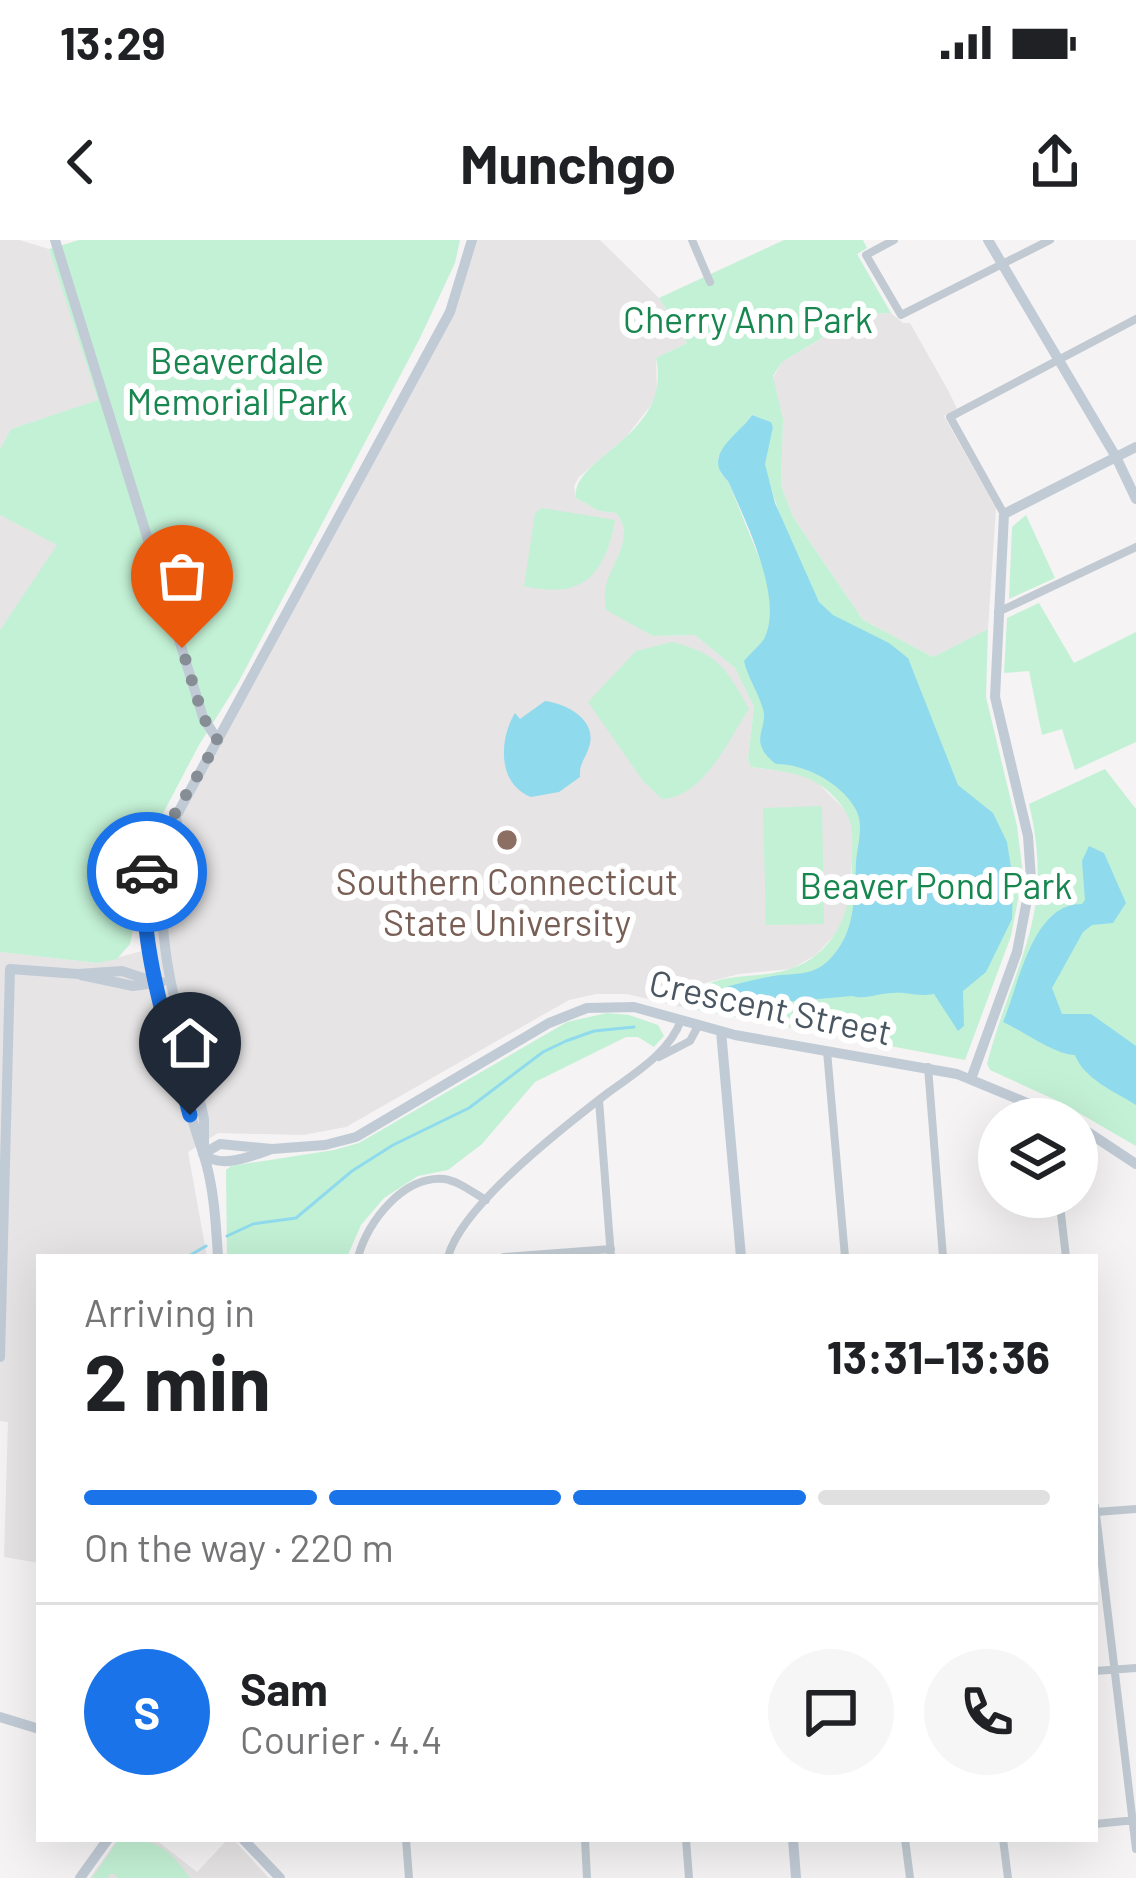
<!DOCTYPE html>
<html lang="en">
<head>
<meta charset="utf-8">
<style>
  body { margin:0; font-family:Barlow,sans-serif; background:#f6f6f6; color:#202124; height:100vh; display:flex; flex-direction:column; font-size:45px; white-space:nowrap }
  * { box-sizing:border-box; margin:0 }
  p { font-size:39px; color:#757577 }
  .icon { flex:none; width:66px; height:66px; fill:none; stroke:currentColor; stroke-width:2; stroke-linecap:round; stroke-linejoin:round }
  .map { position:relative; flex:1; overflow:hidden }
  .drawer { position:absolute; left:36px; top:1014px; width:1062px; height:588px; display:flex; flex-direction:column; background:#fff; border-radius:0px; box-shadow:0 12px 48px #0002 }
  .drawer>* { flex:none }
  .fabs { position:absolute; left:978px; top:858px; display:grid; gap:24px }
  .fabs a { display:grid; place-items:center; width:120px; height:120px; border-radius:50%; background:#fff; box-shadow:0 12px 48px #0002; font-size:60px }
  .pin { position:absolute; display:grid; place-items:center; width:102px; height:102px; color:#fff; margin:-123px -51px; border-radius:50% 50% 50% 0; rotate:-45deg; box-shadow:0 0 12px #0007 }
  .pin .icon { rotate:45deg }
  .courier { position:absolute; display:grid; place-items:center; width:120px; height:120px; margin:-60px; border:9px solid #1a73e8; border-radius:50%; background:#fff; color:#222; box-shadow:0 3px 15px #0007 }
  .summary em { font-style:normal; font-weight:700 }
  .summary div { display:flex; flex-direction:column-reverse }
  .summary { display:flex; align-items:center; justify-content:space-between; height:204px; padding:0 48px }
  h1 { font-size:78px; font-weight:700; line-height:90px }
  .bar { display:grid; grid-template-columns:repeat(4,1fr); gap:18px 12px; align-content:center; height:144px; padding:0 48px }
  .bar i { height:15px; border-radius:9px; background:#e0e0e0 }
  .bar .current { background:#1a73e8 }
  .bar p { grid-column:span 4 }
  .line { display:flex; align-items:center; gap:30px; padding:0 48px; border-top:3px solid #e0e0e0 }
  .line div { flex:1 }
  .round { display:grid; place-items:center; flex:none; width:126px; height:126px; border-radius:63px; background:#f6f6f6 }
  .status { display:flex; justify-content:space-between; align-items:center; height:84px; padding:0 60px; background:#fff; direction:ltr }
  .status svg { height:33px; fill:currentColor }
  header { display:flex; justify-content:space-between; align-items:center; height:156px; padding:0 48px; background:#fff; font-size:54px; font-weight:700 }
  .map>svg:first-child { display:block }
  .education { fill:#e6e4e5 }
  .green { fill:#c3f1d5; fill-rule:evenodd }
  .water { fill:#90daee }
  .lines { fill:none; stroke-linecap:round; stroke-linejoin:round }
  .stream { stroke:#90daee; stroke-width:3 }
  .street { stroke:#c1cad2; stroke-width:8 }
  .secondary { stroke:#c1cbd6; stroke-width:10 }
  .done { stroke:#868d94; stroke-width:12; stroke-dasharray:0 21.6 }
  .route { stroke:#1a73e8; stroke-width:15 }
  .education-dot { fill:#8d6e63; stroke:#fff; stroke-width:4.5 }
  .labels { text-anchor:middle; dominant-baseline:central; stroke-width:12; stroke-linejoin:round; paint-order:stroke }
  .park-label { font-size:36px; fill:#17864f; stroke:#fff }
  .education-label { font-size:36px; fill:#785e54; stroke:#fff }
  .street-label { font-size:36px; fill:#4a5661; stroke:#fff }
</style>
</head>
<body>
<div class="status"><b>13:29</b><svg viewBox="0 0 49 12"><path d="M0 12V9h3v3zM5 12V6h3v6zM10 12V3h3v9zM15 12V0h3v12zM26 1h20v11H26zM47 4h2v5h-2z"/></svg></div>
<header><svg class="icon" aria-label="back" viewBox="0 0 24 24"><path d="M15 5l-7 7 7 7"/></svg>Munchgo<svg class="icon" aria-label="share" viewBox="0 0 24 24"><path d="M12 15V3M7 8l5-5 5 5M5 13v7h14v-7"/></svg></header>
<div class="map">
<svg width="1136" height="1638" viewBox="0 0 1136 1638">
  <rect width="100%" height="100%" fill="#f5f3f3"/>
  <path class="education" d="M0,0H19L49,9L99,160L11,189L0,209Z
    M472,0H600L659,58L687,103L656,118L657,153L651,165L626,197L579,237L574,246L576,258L599,271L616,273L622,281L625,299L605,349L653,396L695,395L735,428L754,467L748,519L751,527L810,535L846,571L854,588L849,668L835,694L816,715L791,729L739,734L701,744L682,767L627,754H596L569,760L346,887L303,895L218,893L188,912L207,1017H39V1323L4,1317L8,1182L0,1181V712L97,723L142,711L145,643L450,72Z
    M891,73L903,83H910L949,152L957,169L944,176L996,268L988,389L933,417L863,380L793,277L781,245L783,179L773,138L782,122L863,74Z
    M0,275L58,305L0,390Z
    M118,1599H155L197,1632L228,1599H233L269,1638H90Z"/>
  <path class="green" d="M79,0H460L455,23L420,98L238,443L199,505L139,619L130,648L133,690L130,704L117,719L97,723L0,712V390L57,305L0,275V209L11,189L98,160L49,9Z
    M784,0H863L867,8L857,14L891,73L862,74L782,122L773,136L783,179L781,245L793,277L863,380L933,417L988,389L986,457L1017,586L1023,634L1011,696L965,820L682,767C707,727 751,742 790,729C835,715 853,668 852,626C851,601 857,586 841,565C817,533 789,532 751,527L748,519L754,467L735,428L695,395L653,396L606,370C606,363 604,356 605,350C610,323 637,298 616,273L599,271L576,258C571,216 673,197 656,118L687,103L659,58ZM752,175L771,182L773,187C770,198 763,212 765,224C770,253 805,352 827,371C847,388 884,399 908,418L831,468L763,327L728,241L721,234L718,217Z
    M542,268L615,280C605,335 583,360 524,346L535,273Z
    M1026,275L1055,338L1009,359L1012,287Z
    M1039,363L1074,423L1136,392V502L1075,530L1062,489L1042,495L1029,431L1004,433L1007,378Z
    M672,402C719,414 726,428 749,469C729,499 703,558 662,559L643,541L588,462L636,411Z
    M1105,529L1136,569V906L1060,862L990,830L987,824C1014,720 1056,678 1029,564Z
    M822,566L824,684L766,685L763,568Z
    M607,773L629,775L658,785L664,796L654,807L638,797H626L535,842L482,904L448,930L418,936L384,958L361,985L347,1017H227L226,930L231,926L334,910L359,903L567,782Z
    M119,1599C158,1599 168,1608 190,1638H118L112,1633L107,1638H92Z"/>
  <path class="water" d="M752,175L771,182L773,187L765,224L775,263L819,362L833,375L889,403L908,418L958,545L993,573L1007,602L1013,640L1012,679L986,732L963,751L964,786L958,791L934,754C914,757 910,752 893,753C878,753 866,760 852,756L715,768L705,767L701,760L705,753C725,747 747,741 768,737C791,732 811,738 829,720C856,693 854,658 856,623C857,605 865,585 855,568C840,542 804,524 776,524C746,501 769,489 763,469C758,452 748,438 744,421C750,414 759,406 764,399C785,359 744,278 728,241C700,215 739,195 752,175Z
    M545,461C567,464 598,480 589,507C585,520 579,523 580,537L559,552L531,557C497,544 499,499 515,473L520,479Z
    M1089,606L1104,613L1126,663L1113,683L1092,685L1083,692L1052,748L1062,774H1091L1136,806V865C1115,852 1084,839 1075,815C1054,814 1025,792 1003,782C1019,745 1032,663 1082,664L1085,660L1082,621Z"/>
  <g class="lines">
    <path class="stream" d="M227,996L253,984L296,978L352,931L393,905L469,868L543,812L566,801L594,791L634,787
      M187,1017L206,1006"/>
    <path class="street" d="M692,0L710,42
      M894,0L866,15L901,75L1050,0
      M1004,274L950,177L1136,79
      M998,372L1136,307
      M827,811L845,1017
      M659,817L690,801L698,786
      M928,827L943,1017
      M599,860L611,1017
      M1059,957L1066,1017
      M358,1017C368,982 402,936 444,939C459,941 473,953 486,960
      M448,1017C461,966 566,885 609,852C635,833 670,812 681,780
      M504,1017L611,1009
      M1095,1266L1136,1609
      M1096,1272L1136,1269
      M1095,1431L1136,1428
      M1095,1584L1135,1580
      M406,1599L409,1638
      M585,1599L587,1638
      M686,1599L689,1638
      M905,1599L910,1638
      M1003,1599L1008,1638"/>
    <path class="secondary" d="M55,0L203,477L218,501
      M988,0L1116,217L1136,259
      M177,582C139,681 184,782 204,879V910
      M81,735L133,746L162,742
      M721,791L741,1017
      M971,839L1017,712L1031,639L1028,596L995,457L1004,274L1136,207
      M1077,885L1136,924
      M203,914L220,904L272,909L325,905L356,897L549,783L587,768L634,767L735,795L957,834L1066,879
      M203,914C221,929 248,917 269,910
      M218,1017C216,985 214,947 204,916C182,850 133,694 148,628L450,72L472,0
      M0,1117L10,729L78,734L122,731L158,743
      M0,1477L39,1489
      M243,1599L280,1638
      M793,1599L796,1638
      M80,1638L108,1599"/>
  </g>
  <g class="lines">
    <path class="done" d="M147,632L170,582L218,501L203,477L182,408"/>
    <path class="route" d="M147,632C134,693 174,813 190,875"/>
  </g>
  <circle class="education-dot" cx="507" cy="600" r="12"/>
  <g class="labels">
    <g class="park-label">
      <text x="748" y="78">Cherry Ann Park</text>
      <text x="237" y="119">Beaverdale<tspan x="237" dy="41">Memorial Park</tspan></text>
      <text x="936" y="644">Beaver Pond Park</text>
    </g>
    <g class="education-label">
      <text x="507" y="640">Southern Connecticut<tspan x="507" dy="41">State University</tspan></text>
    </g>
    <g class="street-label">
      <text transform="translate(771 766) rotate(12)">Crescent Street</text>
    </g>
  </g>
</svg>
<div class="fabs">
<a><svg class="icon" aria-label="layers" viewBox="0 0 24 24"><path d="M12 4l9 5-9 5-9-5zM3 14l9 5 9-5"/></svg></a>
</div>
<div class="pin" style="left:182px;top:408px;background:#ea580c"><svg class="icon" aria-label="bag" viewBox="0 0 24 24"><path d="M5 8h14l-1 12H6zM9 8a3 3 0 0 1 6 0"/></svg></div>
<div class="pin" style="left:190px;top:875px;background:#1f2937"><svg class="icon" aria-label="home" viewBox="0 0 24 24"><path d="M3 11l9-7 9 7M6 9v11h12V9"/></svg></div>
<div class="courier" style="left:147px;top:632px"><svg class="icon" aria-label="car" viewBox="0 0 24 24"><path d="M5 17H2v-5l4-1 3-4h7l3 4 3 1v5h-3M9 17h6M6 11h13"/><circle cx="7" cy="17" r="2"/><circle cx="17" cy="17" r="2"/></svg></div>
<section class="drawer">
<div class="summary"><div><h1>2 min</h1><p>Arriving in</p></div><em>13:31–13:36</em></div>
<div class="bar"><i class="current"></i><i class="current"></i><i class="current"></i><i></i><p>On the way · 220 m</p></div>
<div class="line" style="height:216px"><b class="round" style="background:#1a73e8;color:#fff">S</b><div><b>Sam</b><p>Courier · 4.4</p></div><a class="round"><svg class="icon" aria-label="chat" viewBox="0 0 24 24"><path d="M4 5h16v11H9l-5 4z"/></svg></a><a class="round"><svg class="icon" aria-label="phone" viewBox="0 0 24 24"><path d="M5 4h4l2 5-3 2q2 4 5 5l2-3 5 2v4C11 20 4 13 5 4z"/></svg></a></div>
</section>
</div>
</body>
</html>
